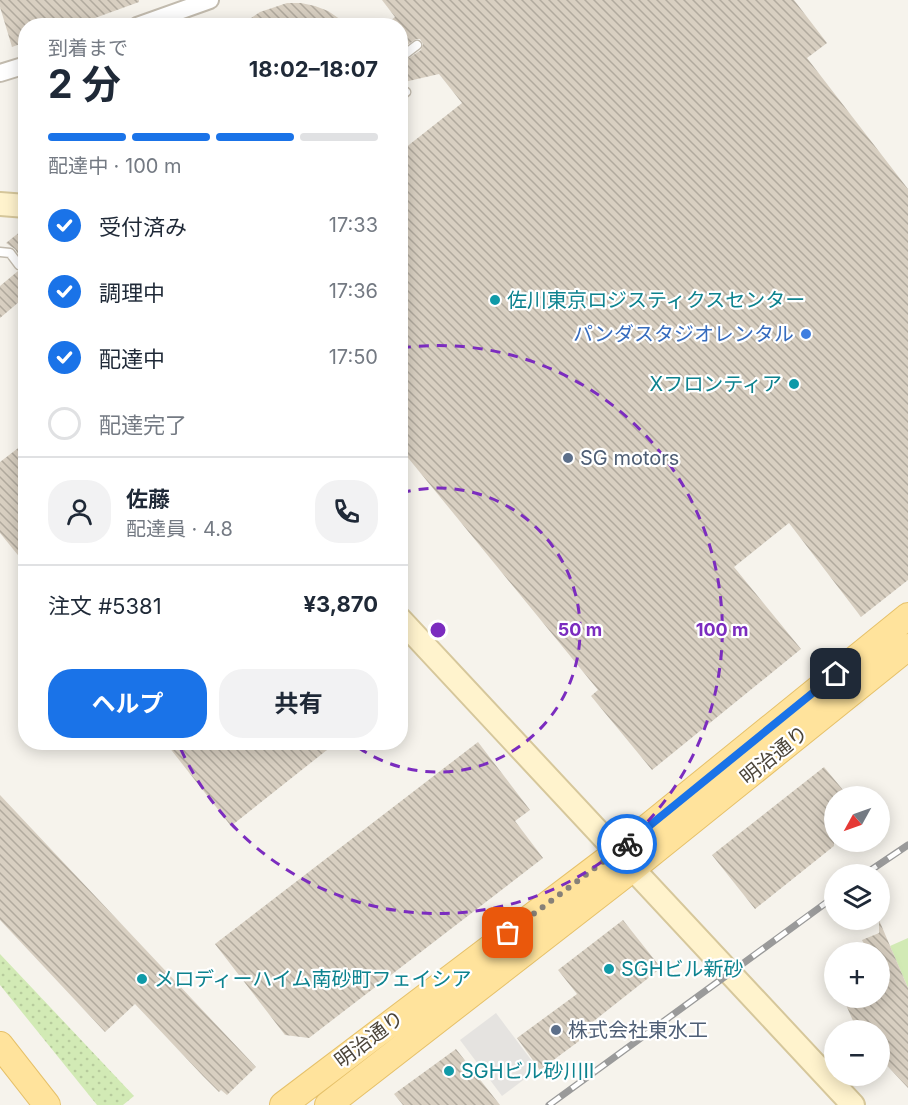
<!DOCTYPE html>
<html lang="ja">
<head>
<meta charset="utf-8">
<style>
  body { margin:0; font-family:Inter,"Noto Sans JP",sans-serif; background:#f2f2f3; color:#1f2937; height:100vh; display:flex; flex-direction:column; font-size:22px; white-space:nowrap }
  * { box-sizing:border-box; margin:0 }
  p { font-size:20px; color:#747a83 }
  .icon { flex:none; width:33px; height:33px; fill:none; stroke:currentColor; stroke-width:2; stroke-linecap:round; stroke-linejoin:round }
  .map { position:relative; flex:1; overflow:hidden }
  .sheet { position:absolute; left:18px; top:18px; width:390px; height:732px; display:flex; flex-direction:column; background:#fff; border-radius:24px; box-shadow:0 3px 15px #0003 }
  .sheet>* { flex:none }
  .needle { width:39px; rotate:230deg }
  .fabs { position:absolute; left:824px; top:786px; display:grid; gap:12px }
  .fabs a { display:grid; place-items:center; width:66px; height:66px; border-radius:50%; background:#fff; box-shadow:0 3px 15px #0003; font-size:30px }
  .pin { position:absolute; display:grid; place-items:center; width:51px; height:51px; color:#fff; margin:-26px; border-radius:12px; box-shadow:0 3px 9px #0006 }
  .courier { position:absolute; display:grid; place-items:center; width:60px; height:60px; margin:-30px; border:4px solid #1a73e8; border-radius:50%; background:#fff; color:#222; box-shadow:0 2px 8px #0007 }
  .summary em { font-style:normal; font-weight:700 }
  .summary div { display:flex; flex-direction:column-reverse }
  .summary { display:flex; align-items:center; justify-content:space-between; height:102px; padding:0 30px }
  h1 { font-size:39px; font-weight:700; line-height:45px }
  .bar { display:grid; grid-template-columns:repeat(4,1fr); gap:9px 6px; align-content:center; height:72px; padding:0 30px }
  .bar i { height:8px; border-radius:4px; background:#e0e1e3 }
  .bar .selected { background:#1a73e8 }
  .bar p { grid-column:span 4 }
  .line { display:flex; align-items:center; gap:15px; padding:0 30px; border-top:2px solid #e0e1e3 }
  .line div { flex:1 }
  .round { display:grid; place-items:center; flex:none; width:63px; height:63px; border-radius:24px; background:#f2f2f3 }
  ol { padding:0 30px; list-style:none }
  li { display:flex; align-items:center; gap:18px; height:66px }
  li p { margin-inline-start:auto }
  li .icon { padding:6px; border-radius:50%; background:#1a73e8; color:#fff; stroke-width:4 }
  li:last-child { color:#747a83 }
  li i { width:33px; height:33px; border:3px solid #e0e1e3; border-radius:50% }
  .action { display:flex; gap:12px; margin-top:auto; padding:12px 30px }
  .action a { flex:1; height:69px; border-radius:24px; background:#1a73e8; color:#fff; font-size:24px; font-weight:700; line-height:69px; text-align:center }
  .action a+a { background:#f2f2f3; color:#1f2937 }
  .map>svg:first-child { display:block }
  .park { fill:url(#park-dots) }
  .garden { fill:#d2eab5 }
  .parking { fill:#e5e3e0 }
  .building { fill:url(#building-back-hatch) }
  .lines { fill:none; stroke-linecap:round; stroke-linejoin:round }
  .lane-casing { stroke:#c2bbae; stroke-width:11 }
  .street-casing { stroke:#c2bbae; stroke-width:20 }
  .secondary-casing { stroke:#d6c79b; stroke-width:26 }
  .primary-casing { stroke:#e6c16a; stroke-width:28 }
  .lane { stroke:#fff; stroke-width:8 }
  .street { stroke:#fff; stroke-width:16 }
  .secondary { stroke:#fff3cd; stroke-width:22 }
  .primary { stroke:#ffe39c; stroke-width:26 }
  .rail-casing { stroke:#9a9a9a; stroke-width:7 }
  .rail { stroke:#fff; stroke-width:4.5; stroke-dasharray:14; stroke-linecap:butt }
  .done { stroke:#878178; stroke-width:6; stroke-dasharray:0 10.8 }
  .route { stroke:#1a73e8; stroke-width:8 }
  .ring { fill:none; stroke:#7b2cbf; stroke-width:3; stroke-dasharray:10 8 }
  .culture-dot { fill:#0f9aa8; stroke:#fff; stroke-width:2 }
  .shop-dot { fill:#3f7fe0; stroke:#fff; stroke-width:2 }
  .service-dot { fill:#5c6f8a; stroke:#fff; stroke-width:2 }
  .labels { text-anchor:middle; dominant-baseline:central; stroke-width:4.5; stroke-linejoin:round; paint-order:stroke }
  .culture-label { font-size:20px; fill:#0d838f; stroke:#fff; text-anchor:start }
  .shop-label { font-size:20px; fill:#366cbe; stroke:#fff; text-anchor:end }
  .service-label { font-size:20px; fill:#4e5e75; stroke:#fff; text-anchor:start }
  .street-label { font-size:20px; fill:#4b4439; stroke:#fff }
  .centre { fill:#7b2cbf; stroke:#fff; stroke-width:3 }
  .ring-label { font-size:18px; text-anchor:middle; font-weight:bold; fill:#7b2cbf; stroke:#fff; stroke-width:4.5; stroke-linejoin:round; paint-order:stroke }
</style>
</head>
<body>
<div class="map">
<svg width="908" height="1105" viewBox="0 0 908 1105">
  <defs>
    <pattern id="park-dots" width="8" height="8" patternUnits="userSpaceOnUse" patternTransform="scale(1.5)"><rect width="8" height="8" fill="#d2eab5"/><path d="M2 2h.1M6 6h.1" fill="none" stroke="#b6ca9c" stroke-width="1.8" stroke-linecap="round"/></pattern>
    <pattern id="building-back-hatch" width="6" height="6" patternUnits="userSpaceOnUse" patternTransform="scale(1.5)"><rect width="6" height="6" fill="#d8cfc1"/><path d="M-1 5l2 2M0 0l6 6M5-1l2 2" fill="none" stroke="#b1aa9e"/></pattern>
  </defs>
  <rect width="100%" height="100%" fill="#f6f3ec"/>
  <path class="park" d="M0,954L134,1096L123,1105H97L0,985Z"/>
  <path class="garden" d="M908,938V988L890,946Z"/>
  <path class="parking" d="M496,1013L538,1069L502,1096L460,1040Z"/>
  <path class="building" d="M0,0H139V2L73,26H26V42L12,47L0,7Z
    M382,0H794L827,43L807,58L908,189V580L861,617L789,523L734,567L801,649L652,770L591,696L598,690L400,448V152L462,103L439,74L400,83V64L421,50L423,44L420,39H416L400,50V26H384L395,17Z
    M287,3H301L315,6L328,11L350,26H309L307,21L303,20H291L288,26H239L260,12Z
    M26,227V296L0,318V286L18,271L23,270L25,265L15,249L6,243Z
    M26,442V565L0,533V462Z
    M165,742H337L231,826Z
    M478,742L530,810L515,821L543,858L309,1038L285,1035L215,944Z
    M824,767L848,796H834V846L755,909L712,855Z
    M0,795L256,1067L227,1095L221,1090L219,1092L203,1076L135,1004L105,1032L0,920Z
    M623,920L661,968L590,1024L594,1030L540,1070L517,1038L577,994L558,970Z
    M879,920L908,988V1088L879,1057V1030H857L843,998H879V952H868L862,940L879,933Z
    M456,1049L500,1105H403L394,1094Z"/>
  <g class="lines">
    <defs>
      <path id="lane" d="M294,26H303
        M400,58L417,45
        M400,97L406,92
        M0,252L10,253L19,265"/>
      <path id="street" d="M137,26L210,0
        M0,73L26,65"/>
      <path id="secondary" d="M0,204L26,206
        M400,619L853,1105"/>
      <path id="primary" d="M0,1045L47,1105
        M283,1105L617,852L908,616
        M328,1105L632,869L908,647"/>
    </defs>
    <use href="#lane" class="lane-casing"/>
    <use href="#street" class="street-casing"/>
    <use href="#secondary" class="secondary-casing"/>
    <use href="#primary" class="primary-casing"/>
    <use href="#lane" class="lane"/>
    <use href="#street" class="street"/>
    <use href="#secondary" class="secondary"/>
    <use href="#primary" class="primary"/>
    <defs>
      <path id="rail" d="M865,874L908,845
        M549,1105L834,897"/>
    </defs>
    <use href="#rail" class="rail-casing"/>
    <use href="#rail" class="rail"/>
  </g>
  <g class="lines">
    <path class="done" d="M508,933L627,844"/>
    <path class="route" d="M627,844L836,674"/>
  </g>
  <g class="ring">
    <path d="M401 493A142 142 0 1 1 352 743"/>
    <path d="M401 348A284 284 0 1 1 178 743"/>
  </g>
  <g class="culture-dot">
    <circle cx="495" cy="300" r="6"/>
    <circle cx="794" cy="384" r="6"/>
    <circle cx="609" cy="969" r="6"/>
    <circle cx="142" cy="979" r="6"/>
    <circle cx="449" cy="1071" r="6"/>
  </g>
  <circle class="shop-dot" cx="806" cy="334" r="6"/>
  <g class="service-dot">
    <circle cx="568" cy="458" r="6"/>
    <circle cx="556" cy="1030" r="6"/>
  </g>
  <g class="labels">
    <g class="culture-label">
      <text x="507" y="300">佐川東京ロジスティクスセンター</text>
      <text x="782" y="384" text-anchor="end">Xフロンティア</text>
      <text x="621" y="969">SGHビル新砂</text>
      <text x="154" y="979">メロディーハイム南砂町フェイシア</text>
      <text x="461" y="1071">SGHビル砂川Ⅱ</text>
    </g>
    <g class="shop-label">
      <text x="794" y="334">パンダスタジオレンタル</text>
    </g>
    <g class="service-label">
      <text x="580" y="458">SG motors</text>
      <text x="568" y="1030">株式会社東水工</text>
    </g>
    <g class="street-label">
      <text transform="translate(774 755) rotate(-39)">明治通り</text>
      <text transform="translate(369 1039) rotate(-37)">明治通り</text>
    </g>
  </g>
  <circle cx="438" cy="630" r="9" class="centre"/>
  <g class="ring-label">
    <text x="580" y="636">50 m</text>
    <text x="722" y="636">100 m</text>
  </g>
</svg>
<div class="fabs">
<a><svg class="needle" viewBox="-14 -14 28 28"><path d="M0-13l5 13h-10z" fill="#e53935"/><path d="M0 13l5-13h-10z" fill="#747a83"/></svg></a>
<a><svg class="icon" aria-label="layers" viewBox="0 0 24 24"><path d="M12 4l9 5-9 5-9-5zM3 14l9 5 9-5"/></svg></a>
<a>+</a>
<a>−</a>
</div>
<div class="pin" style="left:508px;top:933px;background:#ea580c"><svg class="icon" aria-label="bag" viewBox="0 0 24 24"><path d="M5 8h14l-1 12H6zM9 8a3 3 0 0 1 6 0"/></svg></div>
<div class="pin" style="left:836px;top:674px;background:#1f2937"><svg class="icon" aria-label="home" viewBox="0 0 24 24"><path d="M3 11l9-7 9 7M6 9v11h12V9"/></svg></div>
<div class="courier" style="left:627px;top:844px"><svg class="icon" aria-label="bike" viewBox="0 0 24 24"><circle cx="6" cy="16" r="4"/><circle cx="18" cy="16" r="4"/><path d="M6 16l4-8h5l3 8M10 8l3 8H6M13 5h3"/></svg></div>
<section class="sheet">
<div class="summary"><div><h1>2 分</h1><p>到着まで</p></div><em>18:02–18:07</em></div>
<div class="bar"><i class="selected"></i><i class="selected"></i><i class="selected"></i><i></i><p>配達中 · 100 m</p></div>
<ol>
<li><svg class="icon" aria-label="check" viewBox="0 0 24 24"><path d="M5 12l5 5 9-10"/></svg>受付済み<p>17:33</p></li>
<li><svg class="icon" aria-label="check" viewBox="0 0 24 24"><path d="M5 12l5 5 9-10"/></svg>調理中<p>17:36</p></li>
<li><svg class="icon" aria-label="check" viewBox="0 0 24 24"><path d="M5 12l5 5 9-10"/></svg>配達中<p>17:50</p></li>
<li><i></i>配達完了</li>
</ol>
<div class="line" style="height:108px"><a class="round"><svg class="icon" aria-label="person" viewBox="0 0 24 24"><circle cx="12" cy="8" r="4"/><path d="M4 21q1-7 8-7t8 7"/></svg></a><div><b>佐藤</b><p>配達員 · 4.8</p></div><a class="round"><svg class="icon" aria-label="phone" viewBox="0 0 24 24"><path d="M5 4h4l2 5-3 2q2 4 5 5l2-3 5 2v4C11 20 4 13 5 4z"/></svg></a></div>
<div class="line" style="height:78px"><div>注文 #5381</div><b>¥3,870</b></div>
<div class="action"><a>ヘルプ</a><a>共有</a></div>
</section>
</div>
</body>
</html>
